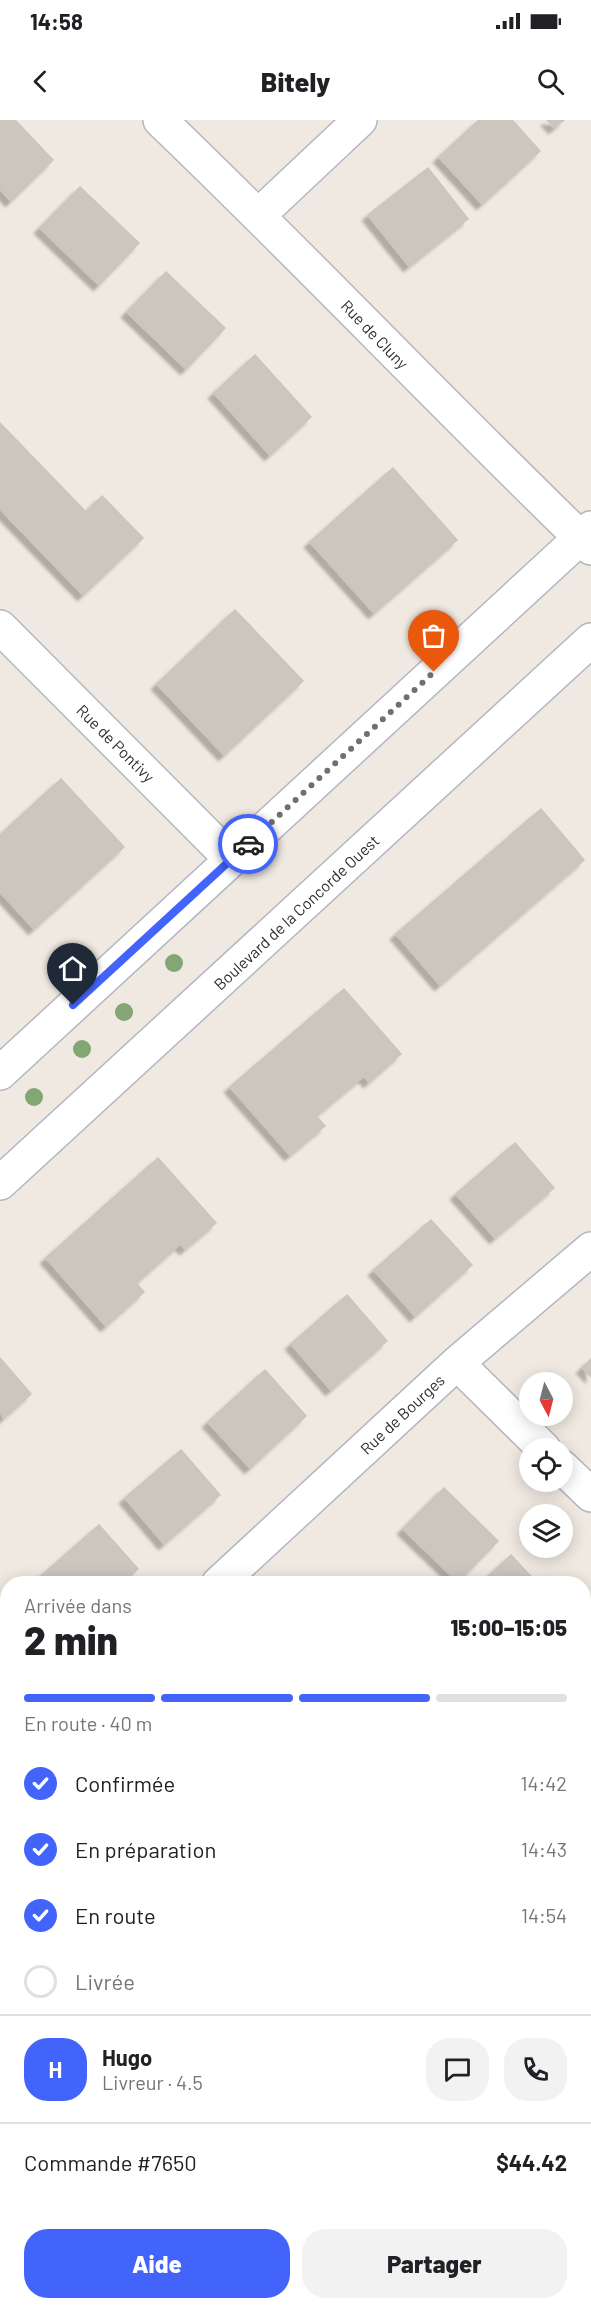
<!DOCTYPE html>
<html lang="fr">
<head>
<meta charset="utf-8">
<style>
  body { margin:0; font-family:Barlow,sans-serif; background:#f2f2f2; color:#202124; height:100vh; display:flex; flex-direction:column; font-size:22px; white-space:nowrap }
  * { box-sizing:border-box; margin:0 }
  p { font-size:20px; color:#757577 }
  .icon { flex:none; width:33px; height:33px; fill:none; stroke:currentColor; stroke-width:2; stroke-linecap:round; stroke-linejoin:round }
  .map { position:relative; flex:1; overflow:hidden }
  .drawer { position:absolute; left:0px; top:1456px; width:591px; height:734px; display:flex; flex-direction:column; background:#fff; border-radius:24px 24px 0 0; box-shadow:0 3px 15px #0003 }
  .drawer>* { flex:none }
  .needle { width:39px; rotate:173deg }
  .controls { position:absolute; left:519px; top:1252px; display:grid; gap:12px }
  .controls a { display:grid; place-items:center; width:54px; height:54px; border-radius:50%; background:#fff; box-shadow:0 3px 15px #0003; font-size:30px }
  .pin { position:absolute; display:grid; place-items:center; width:51px; height:51px; color:#fff; margin:-62px -26px; border-radius:50% 50% 50% 0; rotate:-45deg; box-shadow:0 0 6px #0007 }
  .pin .icon { rotate:45deg }
  .courier { position:absolute; display:grid; place-items:center; width:60px; height:60px; margin:-30px; border:4px solid #4264fb; border-radius:50%; background:#fff; color:#222; box-shadow:0 2px 8px #0007 }
  .head em { font-style:normal; font-weight:800 }
  .head div { display:flex; flex-direction:column-reverse }
  .head { display:flex; align-items:center; justify-content:space-between; height:102px; padding:0 24px }
  h1 { font-size:39px; font-weight:800; line-height:45px }
  .bar { display:grid; grid-template-columns:repeat(4,1fr); gap:9px 6px; align-content:center; height:72px; padding:0 24px }
  .bar i { height:8px; border-radius:4px; background:#e0e0e0 }
  .bar .on { background:#4264fb }
  .bar p { grid-column:span 4 }
  .line { display:flex; align-items:center; gap:15px; padding:0 24px; border-top:2px solid #e0e0e0 }
  .line div { flex:1 }
  .round { display:grid; place-items:center; flex:none; width:63px; height:63px; border-radius:24px; background:#f2f2f2 }
  ol { padding:0 24px; list-style:none }
  li { display:flex; align-items:center; gap:18px; height:66px }
  li p { margin-inline-start:auto }
  li .icon { padding:6px; border-radius:50%; background:#4264fb; color:#fff; stroke-width:4 }
  li:last-child { color:#757577 }
  li i { width:33px; height:33px; border:3px solid #e0e0e0; border-radius:50% }
  .cta { display:flex; gap:12px; margin-top:auto; padding:12px 24px }
  .cta a { flex:1; height:69px; border-radius:24px; background:#4264fb; color:#fff; font-size:24px; font-weight:800; line-height:69px; text-align:center }
  .cta a+a { background:#f2f2f2; color:#202124 }
  .status { display:flex; justify-content:space-between; align-items:center; height:42px; padding:0 30px; background:#fff; direction:ltr }
  .status svg { height:16px; fill:currentColor }
  header { display:flex; justify-content:space-between; align-items:center; height:78px; padding:0 24px; background:#fff; font-size:27px; font-weight:800 }
  .map>svg:first-child { display:block }
  .park { fill:#b6e59e }
  .building { fill:#cbc7bf; stroke:#cbc5ba; stroke-width:1.5; filter:url(#shadow) }
  .lines { fill:none; stroke-linecap:round; stroke-linejoin:round }
  .minor-casing { stroke:#b4b7c1; stroke-width:36 }
  .minor { stroke:#fff; stroke-width:33 }
  .tree { fill:#84a574 }
  .done { stroke:#726f6d; stroke-width:6; stroke-dasharray:0 10.8 }
  .route { stroke:#4264fb; stroke-width:8 }
  .labels { text-anchor:middle; dominant-baseline:central; stroke-width:5; stroke-linejoin:round; paint-order:stroke }
  .street-label { font-size:16px; fill:#2e2e2e; stroke:#fff }
</style>
</head>
<body>
<div class="status"><b>14:58</b><svg viewBox="0 0 49 12"><path d="M0 12V9h3v3zM5 12V6h3v6zM10 12V3h3v9zM15 12V0h3v12zM26 1h20v11H26zM47 4h2v5h-2z"/></svg></div>
<header><svg class="icon" aria-label="back" viewBox="0 0 24 24"><path d="M15 5l-7 7 7 7"/></svg>Bitely<svg class="icon" aria-label="search" viewBox="0 0 24 24"><circle cx="10" cy="10" r="6"/><path d="M15 15l6 6"/></svg></header>
<div class="map">
<svg width="591" height="2189" viewBox="0 0 591 2189">
  <defs>
    <filter id="shadow"><feDropShadow dx="-5.5" dy="5.5" stdDeviation="1.5" flood-color="#0004"/></filter>
  </defs>
  <rect width="100%" height="100%" fill="#efe9e1"/>
  <path class="park" d="M591,1902V2189H326L332,2182H584V1910Z"/>
  <path class="building" d="M0,0H15L53,40L11,81L0,69Z
    M479,0H512L540,31L482,84L439,37Z
    M547,0H564L554,8Z
    M428,48L468,99L409,146L368,95Z
    M80,67L139,123L99,165L40,108Z
    M166,152L225,208L186,249L127,192Z
    M255,235L311,297L270,335L214,273Z
    M0,303L86,392L102,376L143,418L83,475L0,389Z
    M393,348L457,420L374,493L310,422Z
    M235,490L303,561L224,635L157,564Z
    M61,659L124,727L34,809L0,772V715Z
    M541,689L584,740L440,865L396,814Z
    M344,869L401,934L369,962L364,956L316,996L325,1006L290,1035L230,967Z
    M515,1023L554,1068L495,1118L456,1074Z
    M158,1038L216,1103L185,1129L180,1124L136,1163L144,1172L106,1206L46,1138Z
    M431,1100L472,1145L415,1196L374,1150Z
    M347,1175L387,1221L331,1270L291,1224Z
    M0,1238L31,1274L4,1298L0,1292Z
    M591,1239V1257L582,1248Z
    M265,1250L306,1296L250,1348L208,1302Z
    M181,1330L220,1375L164,1424L125,1378Z
    M444,1368L498,1421L458,1462L403,1409Z
    M99,1405L138,1449L121,1464H49L42,1455Z
    M511,1435L538,1464H480Z
    M8,1486V1568L0,1575V1493Z
    M584,1508L591,1516V1591L589,1593L584,1588Z
    M591,1701V1759L584,1752V1708Z
    M0,1850L8,1858V1888L0,1895Z
    M0,2120L8,2127V2174L0,2182Z
    M122,2182H204L198,2189H117Z"/>
  <g class="lines">
    <defs>
      <path id="minor" d="M160,0C306,140 445,287 591,428
        M259,95L360,0
        M0,507L231,739
        M0,953L591,408
        M0,1063L591,520
        M457,1243L544,1329
        M562,1347L591,1375
        M218,1464L457,1243L591,1129
        M0,1665L8,1658
        M0,1716L8,1722
        M584,1910L591,1902
        M326,2189L332,2182"/>
    </defs>
    <use href="#minor" class="minor-casing"/>
    <use href="#minor" class="minor"/>
  </g>
  <g class="tree">
    <circle cx="174" cy="843" r="9"/>
    <circle cx="124" cy="892" r="9"/>
    <circle cx="82" cy="929" r="9"/>
    <circle cx="34" cy="977" r="9"/>
  </g>
  <g class="lines">
    <path class="done" d="M248,724L434,552"/>
    <path class="route" d="M73,885L248,724"/>
  </g>
  <g class="labels">
    <g class="street-label">
      <text transform="translate(375 214) rotate(46)">Rue de Cluny</text>
      <text transform="translate(116 623) rotate(45)">Rue de Pontivy</text>
      <text transform="translate(296 792) rotate(-43)">Boulevard de la Concorde Ouest</text>
      <text transform="translate(402 1294) rotate(-43)">Rue de Bourges</text>
    </g>
  </g>
</svg>
<div class="controls">
<a><svg class="needle" viewBox="-14 -14 28 28"><path d="M0-13l5 13h-10z" fill="#e53935"/><path d="M0 13l5-13h-10z" fill="#757577"/></svg></a>
<a><svg class="icon" aria-label="locate" viewBox="0 0 24 24"><circle cx="12" cy="12" r="6"/><path d="M12 2v4M12 18v4M2 12h4M18 12h4"/></svg></a>
<a><svg class="icon" aria-label="layers" viewBox="0 0 24 24"><path d="M12 4l9 5-9 5-9-5zM3 14l9 5 9-5"/></svg></a>
</div>
<div class="pin" style="left:434px;top:552px;background:#ea580c"><svg class="icon" aria-label="bag" viewBox="0 0 24 24"><path d="M5 8h14l-1 12H6zM9 8a3 3 0 0 1 6 0"/></svg></div>
<div class="pin" style="left:73px;top:885px;background:#1f2937"><svg class="icon" aria-label="home" viewBox="0 0 24 24"><path d="M3 11l9-7 9 7M6 9v11h12V9"/></svg></div>
<div class="courier" style="left:248px;top:724px"><svg class="icon" aria-label="car" viewBox="0 0 24 24"><path d="M5 17H2v-5l4-1 3-4h7l3 4 3 1v5h-3M9 17h6M6 11h13"/><circle cx="7" cy="17" r="2"/><circle cx="17" cy="17" r="2"/></svg></div>
<section class="drawer">
<div class="head"><div><h1>2 min</h1><p>Arrivée dans</p></div><em>15:00–15:05</em></div>
<div class="bar"><i class="on"></i><i class="on"></i><i class="on"></i><i></i><p>En route · 40 m</p></div>
<ol>
<li><svg class="icon" aria-label="check" viewBox="0 0 24 24"><path d="M5 12l5 5 9-10"/></svg>Confirmée<p>14:42</p></li>
<li><svg class="icon" aria-label="check" viewBox="0 0 24 24"><path d="M5 12l5 5 9-10"/></svg>En préparation<p>14:43</p></li>
<li><svg class="icon" aria-label="check" viewBox="0 0 24 24"><path d="M5 12l5 5 9-10"/></svg>En route<p>14:54</p></li>
<li><i></i>Livrée</li>
</ol>
<div class="line" style="height:108px"><b class="round" style="background:#4264fb;color:#fff">H</b><div><b>Hugo</b><p>Livreur · 4.5</p></div><a class="round"><svg class="icon" aria-label="chat" viewBox="0 0 24 24"><path d="M4 5h16v11H9l-5 4z"/></svg></a><a class="round"><svg class="icon" aria-label="phone" viewBox="0 0 24 24"><path d="M5 4h4l2 5-3 2q2 4 5 5l2-3 5 2v4C11 20 4 13 5 4z"/></svg></a></div>
<div class="line" style="height:78px"><div>Commande #7650</div><b>$44.42</b></div>
<div class="cta"><a>Aide</a><a>Partager</a></div>
</section>
</div>
</body>
</html>
